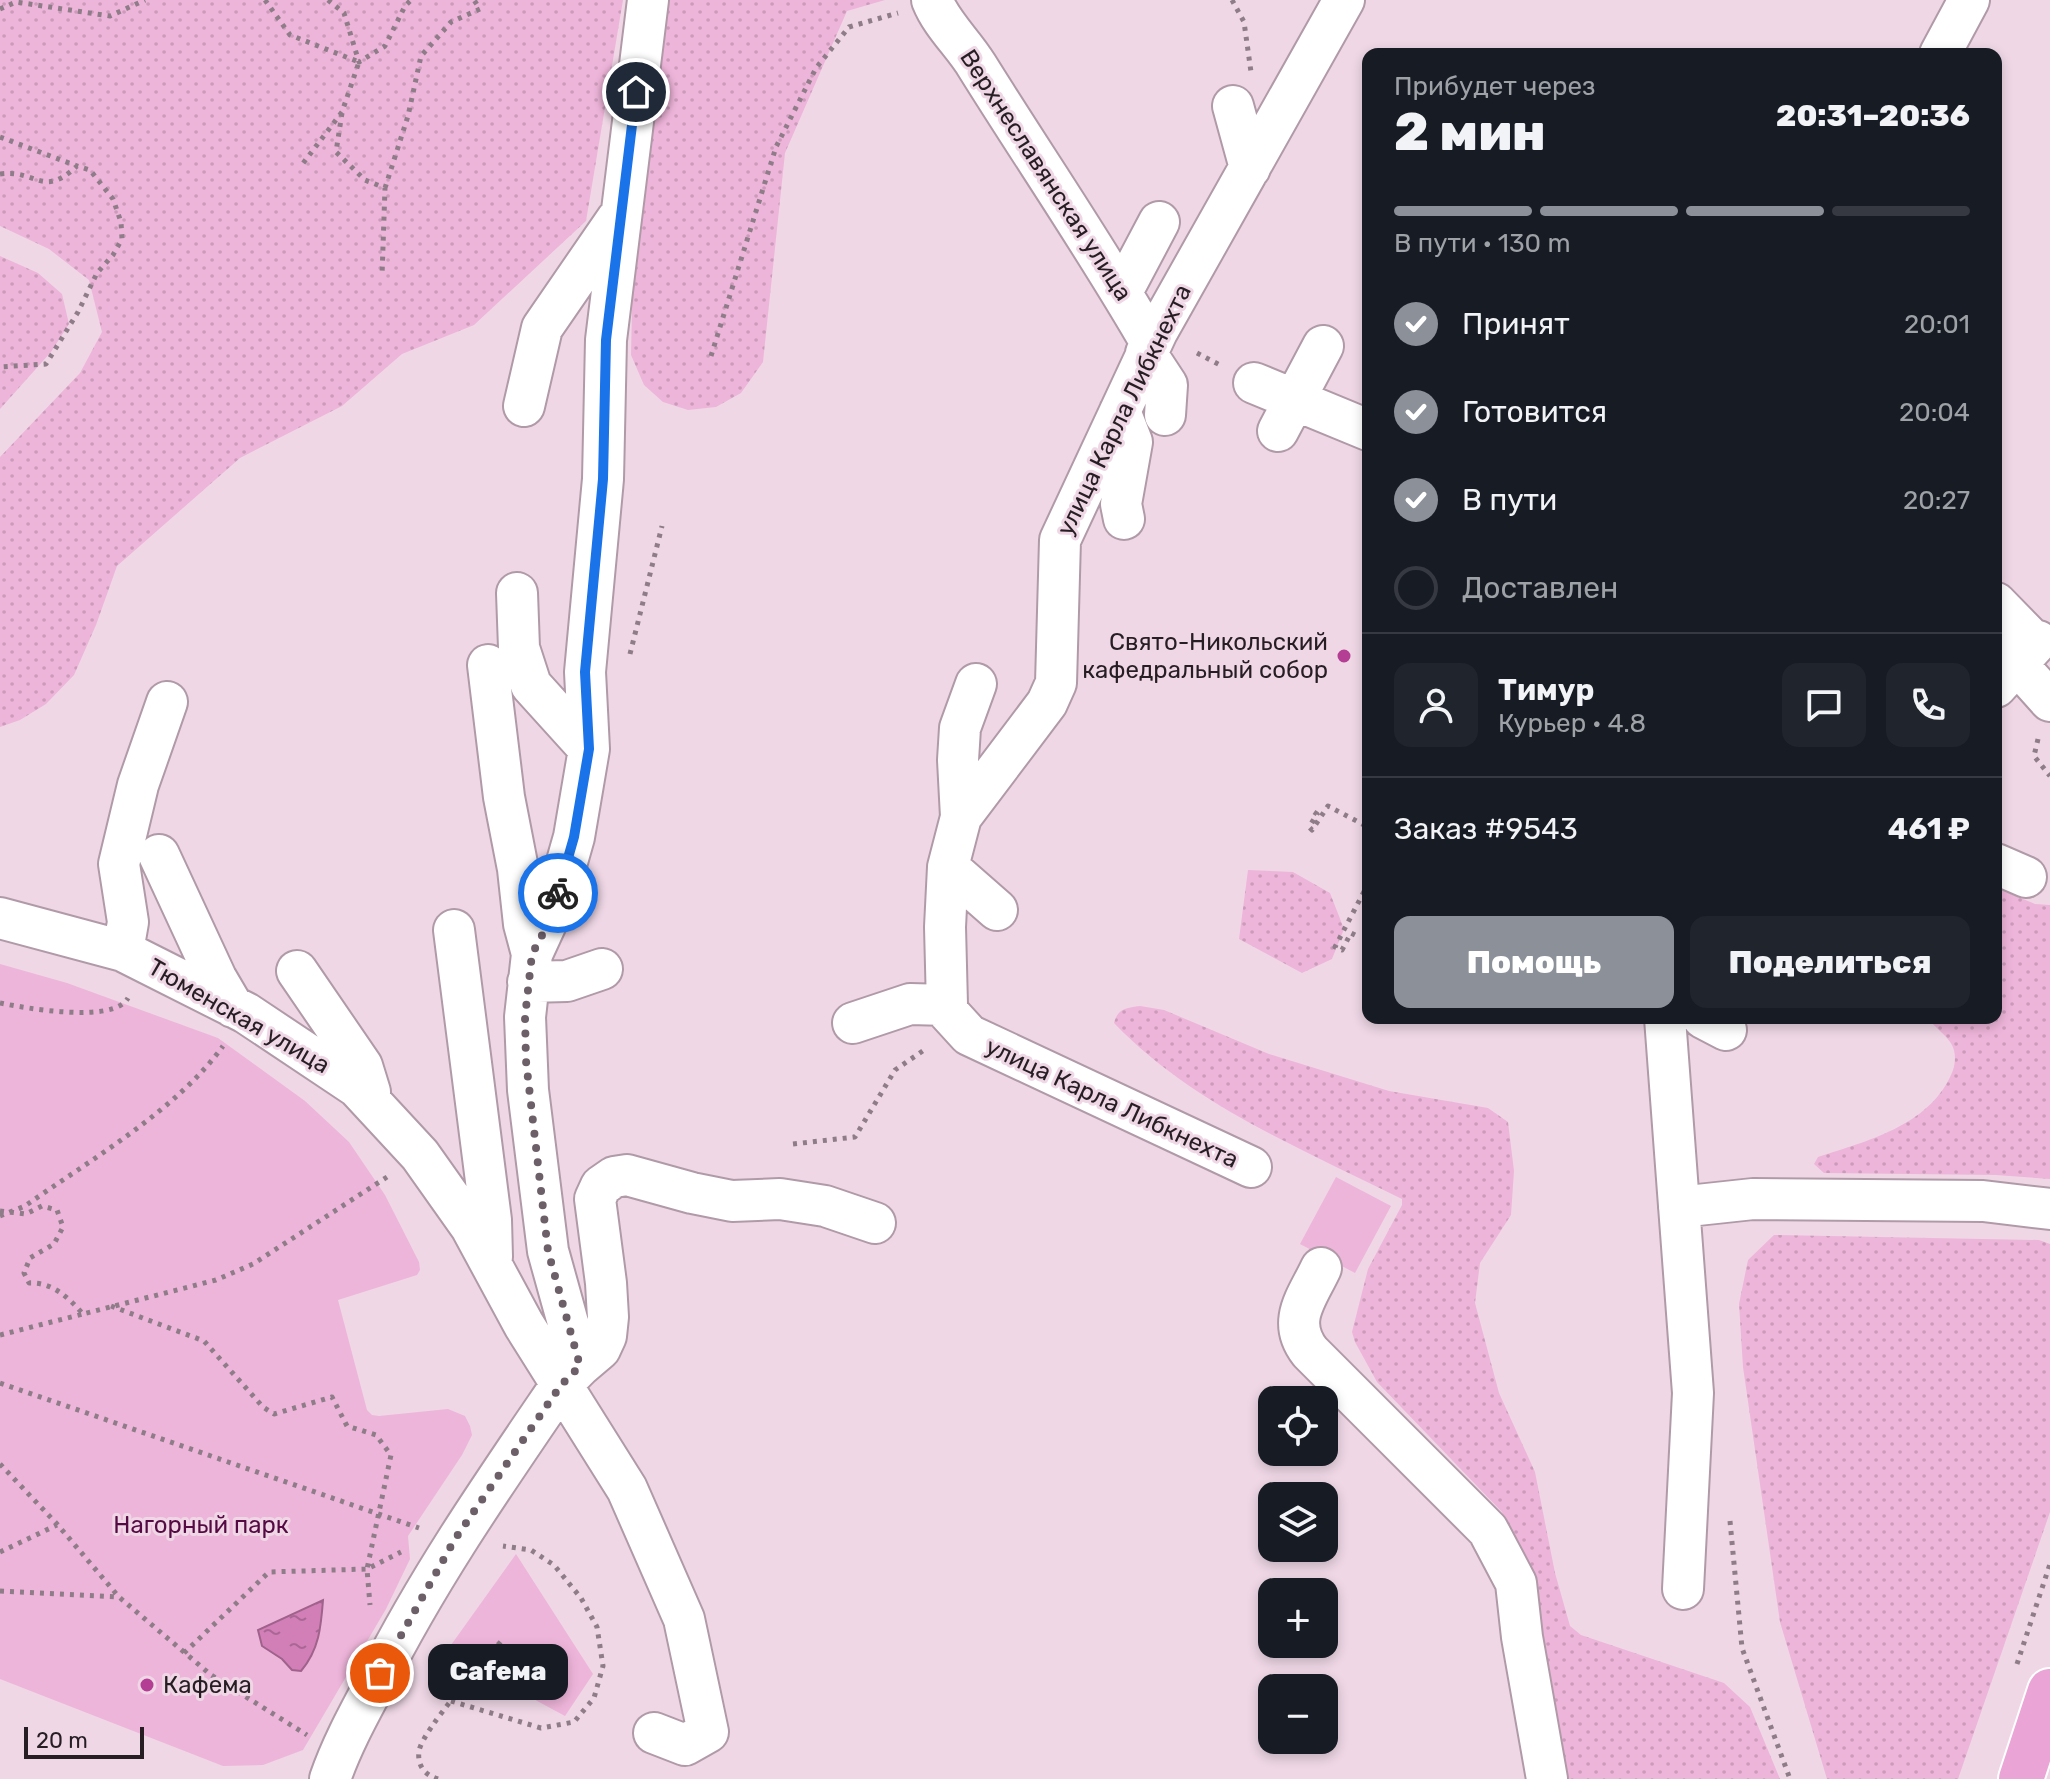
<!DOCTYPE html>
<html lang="ru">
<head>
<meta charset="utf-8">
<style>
  body { margin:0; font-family:Rubik,sans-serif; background:#20242c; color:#f1f3f6; height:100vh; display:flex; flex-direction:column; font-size:30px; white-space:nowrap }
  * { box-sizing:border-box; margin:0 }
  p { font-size:26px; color:#9ea1a6 }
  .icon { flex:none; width:44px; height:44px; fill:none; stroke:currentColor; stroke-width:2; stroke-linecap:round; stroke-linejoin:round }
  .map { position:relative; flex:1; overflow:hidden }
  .sheet { position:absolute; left:1362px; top:48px; width:640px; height:976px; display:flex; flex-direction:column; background:#171b24; border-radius:16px; box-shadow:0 4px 12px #0003 }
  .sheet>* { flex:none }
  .controls { position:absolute; left:1258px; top:1386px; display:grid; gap:16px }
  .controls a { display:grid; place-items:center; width:80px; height:80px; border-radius:16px; background:#171b24; box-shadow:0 4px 12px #0003; font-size:40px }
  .scale { position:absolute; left:24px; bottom:20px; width:120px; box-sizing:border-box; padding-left:8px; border:4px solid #271e24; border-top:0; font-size:22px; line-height:28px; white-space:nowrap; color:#271e24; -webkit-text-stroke:6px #efd7e6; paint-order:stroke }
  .pin { position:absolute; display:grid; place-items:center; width:68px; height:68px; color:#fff; margin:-34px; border:4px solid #fff; border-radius:50%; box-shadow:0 2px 8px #0007 }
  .courier { position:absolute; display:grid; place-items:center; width:80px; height:80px; margin:-40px; border:6px solid #1a73e8; border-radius:50%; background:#fff; color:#222; box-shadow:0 2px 10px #0007 }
  .bubble { position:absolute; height:56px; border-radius:16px; background:#171b24; box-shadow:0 4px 12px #0003; font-size:26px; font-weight:800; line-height:56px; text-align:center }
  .headline em { font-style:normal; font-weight:800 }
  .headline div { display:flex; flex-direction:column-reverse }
  .headline { display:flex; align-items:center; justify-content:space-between; height:136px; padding:0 32px }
  h1 { font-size:52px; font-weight:800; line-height:60px }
  .bar { display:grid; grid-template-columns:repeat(4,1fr); gap:12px 8px; align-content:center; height:96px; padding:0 32px }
  .bar i { height:10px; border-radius:6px; background:#363941 }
  .bar .current { background:#8c9099 }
  .bar p { grid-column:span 4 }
  .line { display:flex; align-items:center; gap:20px; padding:0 32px; border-top:2px solid #363941 }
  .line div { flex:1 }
  .round { display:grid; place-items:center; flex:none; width:84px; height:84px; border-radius:16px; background:#20242c }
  ol { padding:0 32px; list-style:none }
  li { display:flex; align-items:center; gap:24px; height:88px }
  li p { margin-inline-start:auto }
  li .icon { padding:8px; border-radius:50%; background:#8c9099; color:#fff; stroke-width:4 }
  li:last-child { color:#9ea1a6 }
  li i { width:44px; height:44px; border:4px solid #363941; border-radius:50% }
  .cta { display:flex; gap:16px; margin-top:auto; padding:16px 32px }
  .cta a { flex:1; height:92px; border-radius:16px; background:#8c9099; color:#fff; font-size:32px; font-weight:800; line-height:92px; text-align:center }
  .cta a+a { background:#20242c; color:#f1f3f6 }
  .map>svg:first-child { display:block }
  .grass { fill:url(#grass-dots) }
  .green { fill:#eeb5da }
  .water { fill:url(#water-ripples); stroke:#9f628b; stroke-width:2 }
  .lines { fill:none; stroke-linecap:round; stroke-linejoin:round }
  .minor-casing { stroke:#b19aa8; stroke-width:44 }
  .major-casing { stroke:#fff; stroke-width:48 }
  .path { stroke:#8e7d88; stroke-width:5; stroke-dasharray:4 6; stroke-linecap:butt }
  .minor { stroke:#fff; stroke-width:40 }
  .major { stroke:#eaa4d5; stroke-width:44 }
  .done { stroke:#6d5f68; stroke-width:8; stroke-dasharray:0 14.4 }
  .route { stroke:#1a73e8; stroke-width:10 }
  .poi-dot { fill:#b43e94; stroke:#efd7e6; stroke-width:3 }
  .labels { text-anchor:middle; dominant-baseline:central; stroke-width:6; stroke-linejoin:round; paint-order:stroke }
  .street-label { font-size:24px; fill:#271e24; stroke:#efd7e6 }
  .poi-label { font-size:24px; fill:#271e24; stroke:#efd7e6; text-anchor:end }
  .park-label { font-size:24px; fill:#560a44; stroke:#efd7e6 }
</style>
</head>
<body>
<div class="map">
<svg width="2050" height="1779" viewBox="0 0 2050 1779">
  <defs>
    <pattern id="grass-dots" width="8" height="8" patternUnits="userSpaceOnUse" patternTransform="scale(2)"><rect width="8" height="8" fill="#eeb5da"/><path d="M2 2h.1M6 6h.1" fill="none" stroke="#cc9bbb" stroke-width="1.8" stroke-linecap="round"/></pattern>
    <pattern id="water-ripples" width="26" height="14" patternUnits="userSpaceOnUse" patternTransform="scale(2)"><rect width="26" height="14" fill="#d27fb7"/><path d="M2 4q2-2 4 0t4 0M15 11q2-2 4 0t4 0" fill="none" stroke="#aa6795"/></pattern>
  </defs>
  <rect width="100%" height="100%" fill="#efd7e6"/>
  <path class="grass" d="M0,0H623L586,221L474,325L402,354L342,406L240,458L117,566L96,625L74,675L46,704L20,720L0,727V457L80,373L102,332L89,280L49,249L0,226Z
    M655,0H885L847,11L785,153L763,362L741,393L716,407L688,410L663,402L644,385L631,355L634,221Z
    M0,256L38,273L62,294L69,324L51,352L0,409Z
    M1248,870L1293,872L1330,893L1344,929L1332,959L1302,973L1239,939Z
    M1996,888L2035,904L2050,905V1179L1996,1175L1824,1173L1814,1164L1818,1157C1867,1141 1928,1126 1951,1075C1955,1067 1957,1055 1952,1045C1947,1036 1934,1026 1927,1018H1996Z
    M1140,1006L1164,1010L1269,1054L1389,1091L1488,1108L1508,1122L1514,1171L1511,1215L1480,1263L1475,1303L1499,1393L1535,1472L1555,1573L1570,1626L1581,1635L1724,1683L1750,1707L1780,1779H1561L1526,1577L1502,1512L1377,1382L1355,1342L1352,1332L1368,1269L1402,1205V1199C1302,1149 1193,1105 1114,1023C1118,1008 1126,1008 1140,1006Z
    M1774,1235L2039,1240L2050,1244V1512L1958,1779H1827L1780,1622L1743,1367L1739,1304L1748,1260Z"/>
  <path class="green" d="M0,964L67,983L218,1038L305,1101L349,1142L385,1195L419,1262L420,1270L417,1275L338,1300L367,1410L372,1415L379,1416L448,1409L465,1416L470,1426L472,1435L462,1455L408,1536L410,1559L386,1609L303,1750L263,1765L223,1766L0,1679Z
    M1336,1177L1391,1206L1355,1273L1300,1244Z
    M516,1554L593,1674L565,1716L446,1652Z"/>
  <path class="water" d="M323,1600C321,1627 319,1650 301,1671L292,1670L282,1659L262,1646L258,1630Z"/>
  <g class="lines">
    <defs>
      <path id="minor" d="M932,0C942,25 963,43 977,66C1035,159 1097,249 1151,343
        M1940,54L1969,0
        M1233,106L1250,168
        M1122,292L1159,222
        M1146,353L1167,385L1165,415
        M1254,383L1368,430
        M524,406L542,328L617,219
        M1120,411L1132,442L1121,504L1124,519
        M1278,431L1323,346
        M517,593L519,648L531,685L589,749
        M1996,603L2035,643L2011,640L1996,653
        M2016,663L2050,701
        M488,665L504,797L518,869L524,924L532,954
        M1996,687L2038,641
        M961,817L958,760L960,728L976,684
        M159,855L216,978L233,1007
        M1996,864L2026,877
        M948,867L997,910
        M0,918L123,951L246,1013L357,1087L420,1155L471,1227L524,1325L627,1489L684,1619L708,1732L685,1745L654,1733
        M454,930L491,1220L492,1257
        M123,951L128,922L119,864L138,785L167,702
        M297,971L362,1066L370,1092
        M528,982L567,981L602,969
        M1665,1018L1693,1393L1683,1589
        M1703,1018L1726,1030
        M853,1023L910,1004L947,1005
        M1251,1167L969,1035L948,1012L947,1005L945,927L948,867L961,817L1047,703L1056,683L1060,540L1157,332L1344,0
        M1679,1207L1753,1199L1983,1201L2050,1209
        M1321,1268C1307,1298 1286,1321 1310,1352L1488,1530L1516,1583L1522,1637L1547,1779
        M580,1366L600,1349L606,1336L608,1317L606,1283L595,1199L601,1186L614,1177L627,1175L692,1193L732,1201L780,1199L825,1206L875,1223
        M330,1779C342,1744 360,1712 377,1680C430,1575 495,1482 561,1385L580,1366L548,1251L528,1090L525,1017L532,954L555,904L574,837L589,749L585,672L603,479L606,340L648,0"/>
      <path id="major" d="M2021,1779L2050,1691"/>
    </defs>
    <use href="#minor" class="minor-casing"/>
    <use href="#major" class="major-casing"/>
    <path class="path" d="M265,0L290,35L359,62L342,112L301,166
      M328,0L344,13L359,62L385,46L405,6L411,0
      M1232,0L1244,22L1251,72
      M0,9L16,2L110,16L145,0
      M342,113L336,152L365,180L385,188L382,276
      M0,137L77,166
      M0,174C37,169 42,199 77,166L90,170L113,199L121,222L122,239L113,255L97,273L78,312L46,364L0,367
      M385,188L408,116L421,56L451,22L480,9L474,0
      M1197,353L1220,365
      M711,356L776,147L816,68L849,27L898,13
      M630,654L662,526
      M2038,739L2034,756L2050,776
      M1314,812L1317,814L1309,827L1312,830L1328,806L1368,827
      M1355,935L1351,933L1342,950L1335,947L1368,884
      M0,1003C25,1008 114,1024 128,998
      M793,1144L855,1137L895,1070L927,1048
      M0,1211L26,1214L42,1206L57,1210L63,1227L54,1244L30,1258L24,1273L29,1283C52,1282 68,1297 83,1314L216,1280L253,1264L387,1177
      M0,1216L25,1206C90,1160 177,1110 223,1046
      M111,1306L204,1341L263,1407L274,1414L332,1397L347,1426L376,1435L391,1455L367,1569L370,1605
      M0,1335L83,1314
      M0,1383L419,1528
      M0,1464L57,1524L119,1597L211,1675L307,1735
      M1730,1521L1742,1648L1790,1779
      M0,1552L57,1525
      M0,1591L119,1597
      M184,1653L269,1572L367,1569L401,1552
      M2017,1664L2050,1564
      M451,1701L541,1728L574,1722L594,1698L603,1666L597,1627L581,1598L554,1565L531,1550L503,1546
      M438,1779C425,1775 417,1766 419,1751C423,1729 486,1659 503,1639"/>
    <use href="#minor" class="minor"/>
    <use href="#major" class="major"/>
  </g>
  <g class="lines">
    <path class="done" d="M380,1673L455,1539L561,1385L580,1366L548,1251L526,1061L525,1017L532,954L547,926L558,893"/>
    <path class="route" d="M558,893L574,837L589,749L585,672L603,479L606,340L636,92"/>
  </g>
  <g class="poi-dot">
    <circle cx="1344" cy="656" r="8"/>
    <circle cx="147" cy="1685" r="8"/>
  </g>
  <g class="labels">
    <g class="street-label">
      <text transform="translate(1046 175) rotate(57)">Верхнеславянская улица</text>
      <text transform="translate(1124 410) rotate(-64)">улица Карла Либкнехта</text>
      <text transform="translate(239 1016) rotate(30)">Тюменская улица</text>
      <text transform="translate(1112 1103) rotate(25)">улица Карла Либкнехта</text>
    </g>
    <g class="poi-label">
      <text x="1328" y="642">Свято-Никольский<tspan x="1328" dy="28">кафедральный собор</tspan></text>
      <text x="163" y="1685" text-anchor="start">Кафема</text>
    </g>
    <g class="park-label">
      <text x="201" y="1525">Нагорный парк</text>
    </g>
  </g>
</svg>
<div class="controls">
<a><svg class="icon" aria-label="locate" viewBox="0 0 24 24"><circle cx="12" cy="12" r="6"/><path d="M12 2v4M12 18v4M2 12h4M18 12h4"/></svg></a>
<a><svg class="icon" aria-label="layers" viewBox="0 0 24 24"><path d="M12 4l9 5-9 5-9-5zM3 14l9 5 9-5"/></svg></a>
<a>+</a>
<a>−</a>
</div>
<div class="scale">20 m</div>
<div class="pin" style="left:380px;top:1673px;background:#ea580c"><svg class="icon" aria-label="bag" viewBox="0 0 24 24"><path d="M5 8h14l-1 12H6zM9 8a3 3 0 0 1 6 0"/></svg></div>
<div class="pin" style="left:636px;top:92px;background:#1f2937"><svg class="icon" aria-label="home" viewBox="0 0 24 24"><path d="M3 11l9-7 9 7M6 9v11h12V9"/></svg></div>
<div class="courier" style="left:558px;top:893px"><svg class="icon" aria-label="bike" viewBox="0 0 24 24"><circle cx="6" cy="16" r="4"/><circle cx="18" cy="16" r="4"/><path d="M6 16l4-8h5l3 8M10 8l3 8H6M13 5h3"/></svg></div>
<div class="bubble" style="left:428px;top:1644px;width:140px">Cafeма</div>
<section class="sheet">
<div class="headline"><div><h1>2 мин</h1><p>Прибудет через</p></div><em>20:31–20:36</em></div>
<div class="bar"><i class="current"></i><i class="current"></i><i class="current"></i><i></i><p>В пути · 130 m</p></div>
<ol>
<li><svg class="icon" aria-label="check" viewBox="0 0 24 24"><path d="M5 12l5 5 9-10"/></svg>Принят<p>20:01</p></li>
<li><svg class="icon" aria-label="check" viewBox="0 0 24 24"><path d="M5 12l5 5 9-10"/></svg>Готовится<p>20:04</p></li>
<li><svg class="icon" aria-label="check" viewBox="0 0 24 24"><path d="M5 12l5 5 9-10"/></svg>В пути<p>20:27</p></li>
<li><i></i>Доставлен</li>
</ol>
<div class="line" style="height:144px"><a class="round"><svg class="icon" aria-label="person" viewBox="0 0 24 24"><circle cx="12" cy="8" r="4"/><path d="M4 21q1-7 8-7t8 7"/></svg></a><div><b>Тимур</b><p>Курьер · 4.8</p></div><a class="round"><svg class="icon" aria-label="chat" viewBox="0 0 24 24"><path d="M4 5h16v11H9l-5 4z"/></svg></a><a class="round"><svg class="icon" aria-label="phone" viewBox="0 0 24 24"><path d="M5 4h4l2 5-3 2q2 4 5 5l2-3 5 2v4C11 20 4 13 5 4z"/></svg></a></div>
<div class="line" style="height:104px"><div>Заказ #9543</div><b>461 ₽</b></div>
<div class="cta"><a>Помощь</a><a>Поделиться</a></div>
</section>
</div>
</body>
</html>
